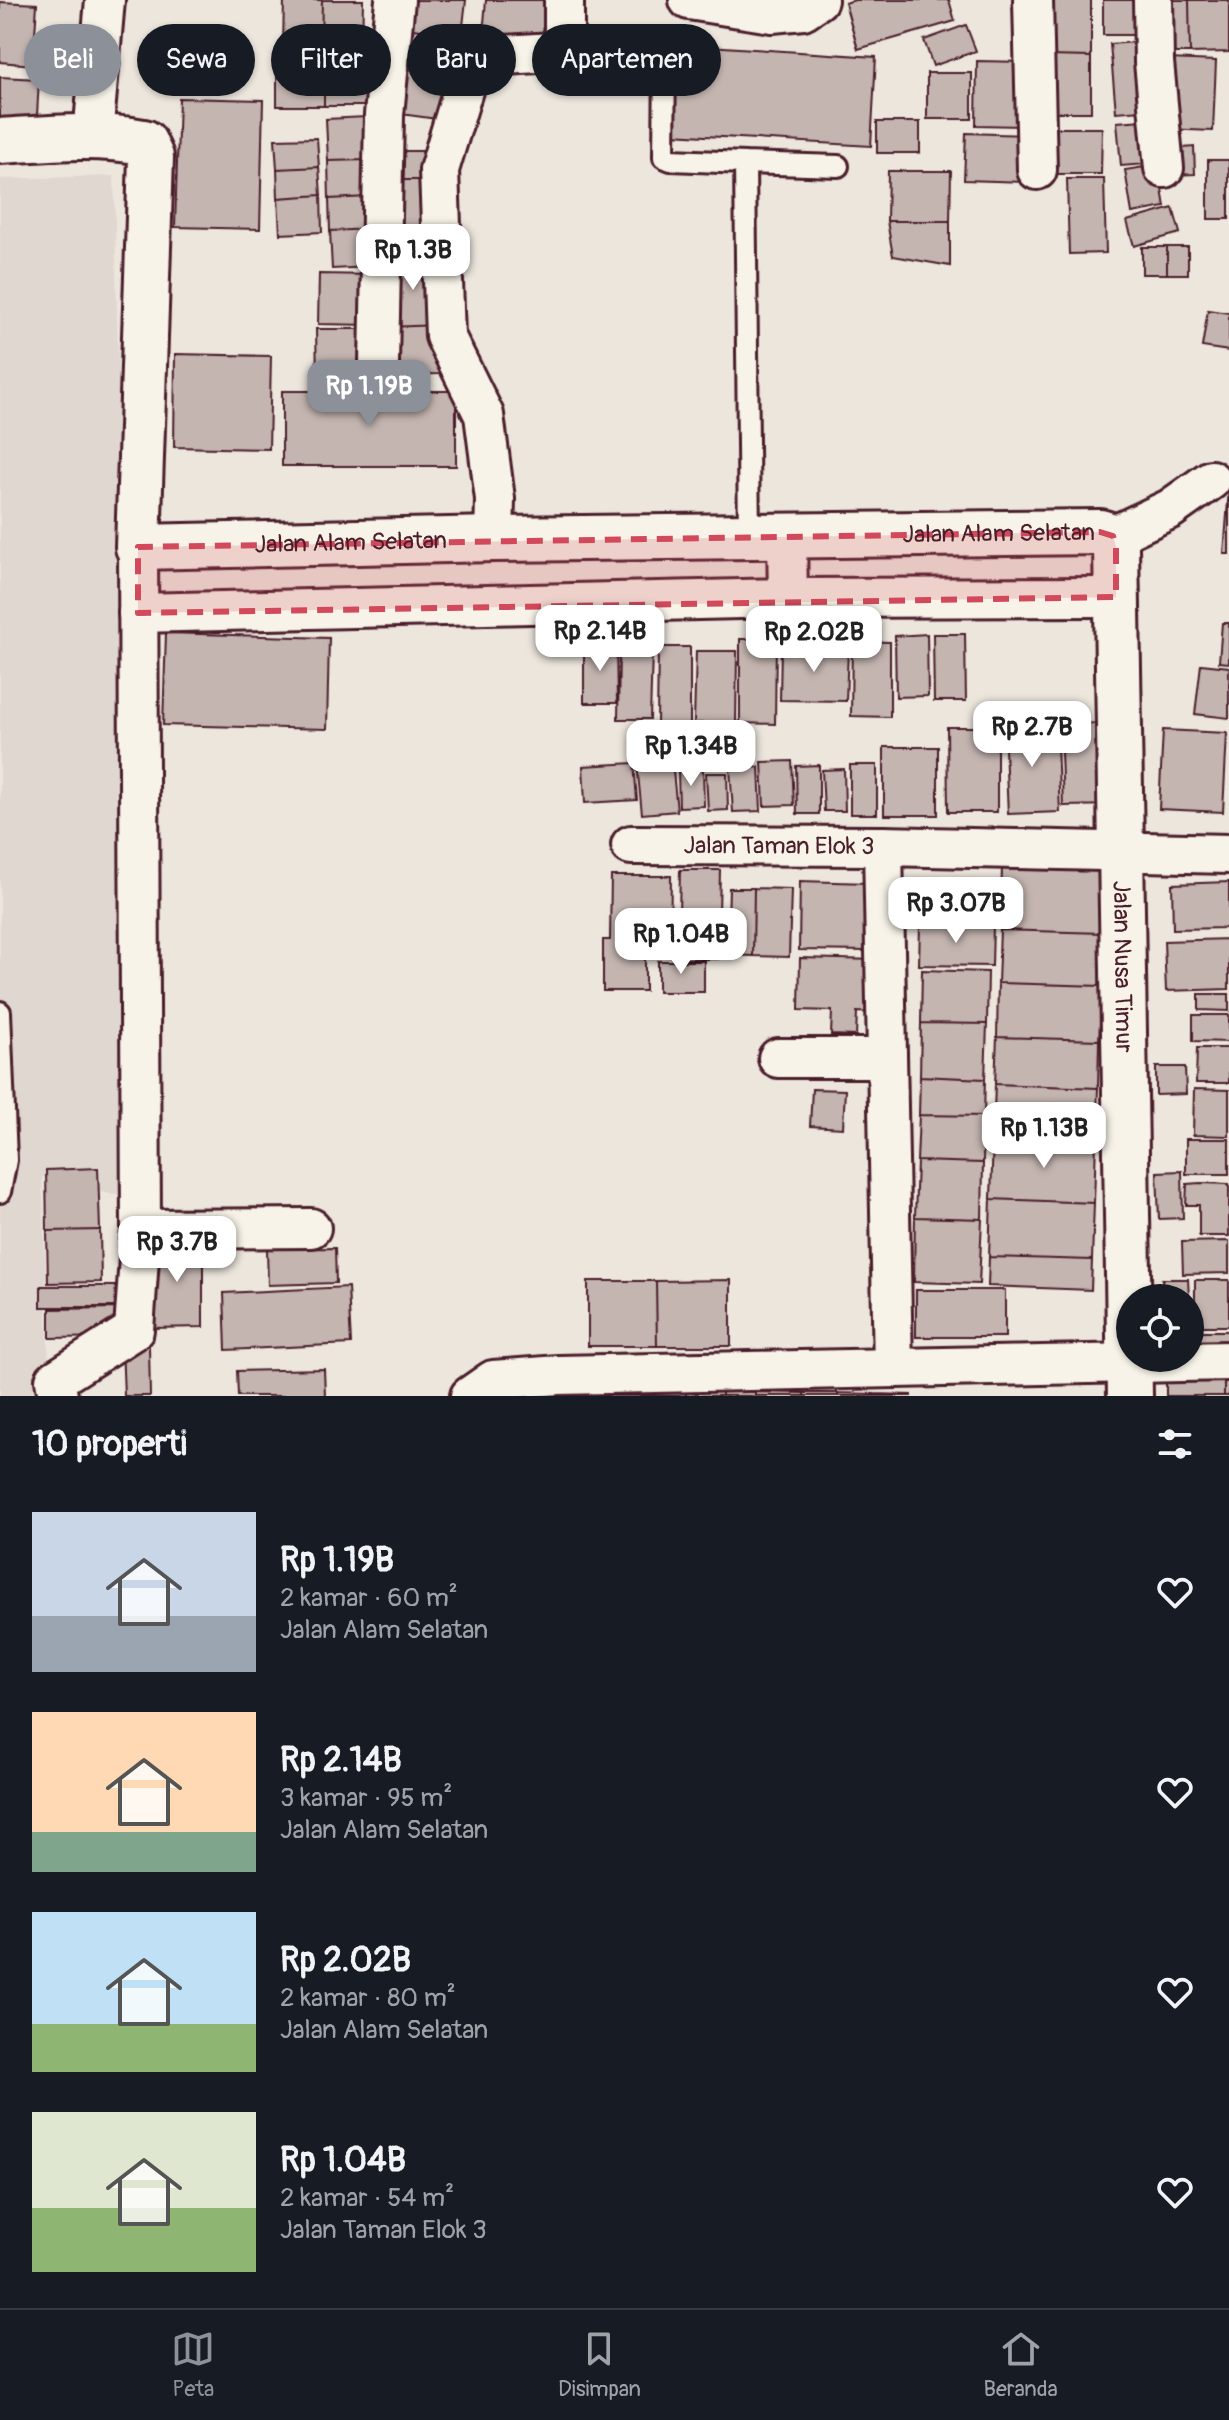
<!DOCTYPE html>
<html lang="id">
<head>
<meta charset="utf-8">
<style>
  :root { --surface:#171b24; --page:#242831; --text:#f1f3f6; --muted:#9ea1a6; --line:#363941; --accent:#8c9099 }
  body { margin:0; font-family:Pangolin,sans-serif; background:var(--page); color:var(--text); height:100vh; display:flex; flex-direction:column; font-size:30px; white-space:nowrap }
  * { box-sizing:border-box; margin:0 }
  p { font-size:26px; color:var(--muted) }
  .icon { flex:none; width:44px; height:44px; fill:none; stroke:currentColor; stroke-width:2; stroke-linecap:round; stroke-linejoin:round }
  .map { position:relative; height:1396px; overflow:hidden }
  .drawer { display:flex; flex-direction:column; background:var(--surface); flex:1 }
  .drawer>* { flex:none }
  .top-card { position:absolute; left:24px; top:24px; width:800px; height:72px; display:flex; gap:16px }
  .buttons { position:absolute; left:1116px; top:1284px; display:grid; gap:16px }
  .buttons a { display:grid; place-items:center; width:88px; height:88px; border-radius:50%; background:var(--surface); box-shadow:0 2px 6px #0004; font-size:40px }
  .price { position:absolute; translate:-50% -68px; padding:0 18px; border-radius:16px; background:#fff; color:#222; font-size:26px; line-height:52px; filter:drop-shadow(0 2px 4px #0008) }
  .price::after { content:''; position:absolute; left:50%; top:48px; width:24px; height:18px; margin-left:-12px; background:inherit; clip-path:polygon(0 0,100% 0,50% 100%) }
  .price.on { background:var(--accent); color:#fff }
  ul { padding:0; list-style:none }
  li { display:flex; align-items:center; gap:24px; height:200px; padding:0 32px }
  li span { display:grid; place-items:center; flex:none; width:224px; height:160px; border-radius:0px; color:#555 }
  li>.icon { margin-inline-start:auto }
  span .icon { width:96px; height:96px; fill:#fffc; stroke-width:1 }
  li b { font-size:34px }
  h2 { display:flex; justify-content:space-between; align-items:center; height:96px; padding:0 32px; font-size:34px }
  .pill { padding:0 28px; border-radius:36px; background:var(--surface); box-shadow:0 2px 6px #0004; font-size:28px; line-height:72px }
  .pill.on { background:var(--accent); color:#fff }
  .menu { display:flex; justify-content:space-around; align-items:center; height:112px; border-top:2px solid var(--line); background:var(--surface); font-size:22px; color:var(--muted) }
  .menu a { display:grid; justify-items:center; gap:4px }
  .menu .on { color:var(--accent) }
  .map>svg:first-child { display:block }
  .built { fill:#e0d7d0 }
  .building { fill:#c4b5b0; stroke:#4a1f2b; stroke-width:2 }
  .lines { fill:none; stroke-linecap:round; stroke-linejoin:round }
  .service-casing { stroke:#4a1f2b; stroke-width:26 }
  .minor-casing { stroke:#4a1f2b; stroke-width:44 }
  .tertiary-casing { stroke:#4a1f2b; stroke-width:50 }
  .service { stroke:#f7f3e8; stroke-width:20 }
  .minor { stroke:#f7f3e8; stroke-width:38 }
  .tertiary { stroke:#f7f3e8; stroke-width:44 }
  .marked { fill:#d1495b; fill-opacity:0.2; stroke:#d1495b; stroke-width:6; stroke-dasharray:16 10; stroke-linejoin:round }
  .labels { text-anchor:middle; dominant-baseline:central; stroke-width:7; stroke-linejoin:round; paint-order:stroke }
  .street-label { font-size:24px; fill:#4a1f2b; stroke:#f7f3e8 }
</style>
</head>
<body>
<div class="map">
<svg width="1229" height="1396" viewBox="0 0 1229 1396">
  <rect width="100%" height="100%" fill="#ece6dd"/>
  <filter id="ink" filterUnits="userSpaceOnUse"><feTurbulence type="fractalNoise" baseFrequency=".0125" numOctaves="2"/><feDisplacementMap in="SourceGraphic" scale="16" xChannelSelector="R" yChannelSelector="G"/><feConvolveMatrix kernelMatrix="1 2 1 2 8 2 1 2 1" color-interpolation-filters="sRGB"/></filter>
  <g filter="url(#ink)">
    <!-- built -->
    <path class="built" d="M114 176 136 1199 42 1177 50 1396H0V179Z"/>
    <!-- building -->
    <path class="building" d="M284 0H322L321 47 283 46Z
      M322 0H363L362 47H321Z
      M407 0H466L462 35 404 28Z
      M486 0H558L555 41 483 35Z
      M855 0H949L955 21 858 49 845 3Z
      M1049 0H1091V57L1048 56Z
      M1103 0H1142V35H1103Z
      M1156 0H1189L1190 53H1157Z
      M1189 0H1229V52L1190 53Z
      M0 2 37 4 33 65 0 62Z
      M966 25 976 51 933 66 924 40Z
      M404 28 462 35 457 75 399 68Z
      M1136 42 1142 110 1116 112 1110 44Z
      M678 44 876 57 871 146 672 134Z
      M1048 56 1091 57V112H1048Z
      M277 57H324V106H277Z
      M324 57H375V106H324Z
      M1168 59 1216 61 1213 131 1164 129Z
      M977 61 1025 62 1023 126 976 125Z
      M399 68 457 75 452 121 393 113Z
      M927 73H972V119H927Z
      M0 77 39 79 36 134 0 132Z
      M179 98 263 100 260 229 175 227Z
      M366 117 367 160 328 161 326 119Z
      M1143 120 1146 164 1121 166 1117 122Z
      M877 122H920V153H877Z
      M1051 128H1102L1101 174H1051Z
      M966 133 1028 135 1026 182 964 180Z
      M317 138 319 167 277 169 275 139Z
      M1194 147 1195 174 1173 175 1171 149Z
      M388 151H435V180H388Z
      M367 160 368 197 329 199 328 161Z
      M1208 160H1229V219H1208Z
      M1158 165 1165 207 1132 213 1125 170Z
      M319 167 321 195 278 198 277 169Z
      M888 171H951L950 221H887Z
      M1067 179H1104L1106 253 1069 254Z
      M388 180H435L434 228H388Z
      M321 195 322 232 280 234 278 198Z
      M368 197 370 229 330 231 329 199Z
      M1173 208 1180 233 1134 246 1127 221Z
      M887 221H950V266L893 256Z
      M370 229 371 267 332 269 330 231Z
      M1142 247H1167V274H1142Z
      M1167 247H1188V274H1167Z
      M439 257 440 325 387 327 386 258Z
      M319 274 373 275 372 325 318 324Z
      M1208 310 1229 313V351L1202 347Z
      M440 325 441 374 389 375 387 327Z
      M316 329H375L376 376H317Z
      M175 354 271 356 269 449 174 447Z
      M282 391H456V466H282Z
      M1229 488V554H1224Z
      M1222 623H1229V663L1219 662Z
      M166 633 329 638 327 729 163 725Z
      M927 634 928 696 896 697 895 636Z
      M933 634H965L966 701H934Z
      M740 639H776L775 724 740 723Z
      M852 641 890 642V717L851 716Z
      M616 642 617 703H584V643Z
      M658 647H690V726H657Z
      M781 647 848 648 846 701 780 700Z
      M619 650H652L650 719H618Z
      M696 651H737L736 724 694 723Z
      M1201 664 1229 667V718L1195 714Z
      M1115 723 1118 805 1063 806 1060 724Z
      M1056 724 1060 812 1008 814 1004 727Z
      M947 727H997V812H948Z
      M1163 730 1227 733 1223 812 1159 809Z
      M670 741 677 811 642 814 635 744Z
      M884 747H938V815H884Z
      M792 761 794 805 764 806 762 762Z
      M634 763 637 800 585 803 583 766Z
      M819 765V814H797L796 766Z
      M850 765H877V814H850Z
      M759 767 761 811 733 812 730 768Z
      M703 769 704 806 679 807 678 771Z
      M844 769 845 811H824L822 770Z
      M706 773H727L728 810 708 811Z
      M1002 868 1105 871 1103 933 1000 930Z
      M680 870H720L718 959H678Z
      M611 876H671L670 949H645V991H603V940H610Z
      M800 881 869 883 868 951 799 950Z
      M920 881 994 882 993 925H920Z
      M1229 882V928L1173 929 1172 884Z
      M729 888H754L753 956 727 955Z
      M754 888 791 889 789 957 753 956Z
      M920 925H993L992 966 919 965Z
      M1000 930 1103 933 1102 986 998 983Z
      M1229 939V989L1166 991 1164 941Z
      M800 958 877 960 876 1013 857 1012 856 1036 831 1035 832 1011 799 1010Z
      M658 961H704V992H658Z
      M922 970 988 972 987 1024 921 1023Z
      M998 983 1102 986 1099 1040 997 1037Z
      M1199 994H1229V1011L1199 1010Z
      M1193 1015H1229V1042L1193 1041Z
      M921 1023 987 1024 985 1079 920 1076Z
      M997 1037 1099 1040 1098 1088 995 1084Z
      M1197 1048H1229V1083H1196Z
      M1156 1067H1185L1186 1094 1156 1095Z
      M920 1076 985 1079 984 1116 919 1115Z
      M995 1084 1098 1088 1096 1141 993 1138Z
      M812 1089 845 1090 843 1128 810 1126Z
      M1194 1089 1229 1090V1136L1193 1135Z
      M919 1115 984 1116 983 1163 917 1161Z
      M993 1138 1096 1141 1094 1203 991 1199Z
      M1186 1139H1229V1174H1186Z
      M917 1161 983 1163 982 1219 915 1217Z
      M98 1168 100 1230 47 1231 46 1170Z
      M1182 1171 1183 1218 1159 1219 1157 1172Z
      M1200 1183 1229 1184V1236H1199V1205H1186L1187 1184Z
      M991 1199 1094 1203 1092 1260 989 1257Z
      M915 1217 982 1219 979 1284 914 1282Z
      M100 1230 101 1282 48 1283 47 1231Z
      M150 1241H203V1327L151 1328Z
      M1229 1241V1273L1183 1274 1182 1242Z
      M335 1248 336 1283 268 1285 267 1249Z
      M989 1257 1092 1260 1091 1290 988 1286Z
      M1162 1279H1188L1189 1298H1163Z
      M731 1280V1346H657L656 1281Z
      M1195 1280H1229V1326H1195Z
      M588 1281H656L657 1346H588Z
      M41 1286H133L132 1307H41Z
      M348 1287 351 1344 226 1350 224 1293Z
      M916 1290H1005V1337H916Z
      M121 1308V1337L50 1338V1309Z
      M1190 1331H1229V1347L1190 1348Z
      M122 1346H149L150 1396H124Z
      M324 1369 325 1396H238L237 1371Z
      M1166 1377H1224V1396H1166Z
      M1224 1377H1229V1396H1224Z
      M567 1390 593 1391 592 1396H566Z
      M593 1391H620V1396H592Z
      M620 1391H653V1396H620Z
      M653 1391 686 1392V1396H653Z
      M686 1392H722V1396H686Z
      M722 1392H755V1396H722Z
      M755 1392 804 1393V1396H755Z
      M804 1393H838V1396H804Z
      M838 1393 874 1394V1396H838Z
      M874 1394 911 1395V1396H874Z"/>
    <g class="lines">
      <!-- service casing -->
      <g class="service-casing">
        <path id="service" d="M665 57 664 157 671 160 745 163 749 537
          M745 163 838 166
          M0 1012 6 1160 0 1192"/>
      </g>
      <!-- minor casing -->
      <g class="minor-casing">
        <g id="minor">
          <path d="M689 0 772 13 803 10 818 0"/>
          <path d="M1033 0 1037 170"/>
          <path d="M1153 0 1154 62 1164 168"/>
          <path d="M93 136 105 0"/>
          <path d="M379 364 384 115 395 0"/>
          <path d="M787 536 788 598"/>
          <path d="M1113 536 1170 509 1211 480"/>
          <path d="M494 539 495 499 484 415 445 336 439 170 473 57 554 52 564 38V0"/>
          <path d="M138 613 788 598 1116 597"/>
          <path id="s1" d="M631 845 883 846 1229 854"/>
          <path d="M883 846 893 1368"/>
          <path d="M778 1058H887"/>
          <path d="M141 1229 311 1228"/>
          <path d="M58 1396 55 1380 134 1330 141 1229 138 547"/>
          <path d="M470 1396 493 1380 559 1375 1229 1361"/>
        </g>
      </g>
      <!-- tertiary casing -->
      <g class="tertiary-casing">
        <g id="tertiary">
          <path id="s2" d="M0 141C48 138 96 133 144 142L151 157 138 547 494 539 1100 532 1113 536 1116 547 1130 1396"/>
        </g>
      </g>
      <!-- service -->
      <use href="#service" class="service"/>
      <!-- minor -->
      <use href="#minor" class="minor"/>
      <!-- tertiary -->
      <use href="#tertiary" class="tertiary"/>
    </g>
  </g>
  <!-- marked area -->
  <path class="marked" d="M1100 532 1113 536 1116 547V597L138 613V547Z"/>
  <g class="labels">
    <!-- street labels -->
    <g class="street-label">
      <text stroke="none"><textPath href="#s2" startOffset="1412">Jalan Alam Selatan</textPath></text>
      <text stroke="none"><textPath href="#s2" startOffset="764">Jalan Alam Selatan</textPath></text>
      <text stroke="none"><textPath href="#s1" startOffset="148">Jalan Taman Elok 3</textPath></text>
      <text stroke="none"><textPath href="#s2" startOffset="1958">Jalan Nusa Timur</textPath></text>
    </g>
  </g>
</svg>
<div class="buttons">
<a><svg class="icon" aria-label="locate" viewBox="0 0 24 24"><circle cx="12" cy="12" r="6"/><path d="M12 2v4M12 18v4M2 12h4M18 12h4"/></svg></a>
</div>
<b class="price" style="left:413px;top:292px">Rp 1.3B</b>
<b class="price on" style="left:369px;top:428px">Rp 1.19B</b>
<b class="price" style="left:600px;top:673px">Rp 2.14B</b>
<b class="price" style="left:814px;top:674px">Rp 2.02B</b>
<b class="price" style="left:1032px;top:769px">Rp 2.7B</b>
<b class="price" style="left:691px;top:788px">Rp 1.34B</b>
<b class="price" style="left:956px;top:945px">Rp 3.07B</b>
<b class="price" style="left:681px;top:976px">Rp 1.04B</b>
<b class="price" style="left:1044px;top:1170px">Rp 1.13B</b>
<b class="price" style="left:177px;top:1284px">Rp 3.7B</b>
<div class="top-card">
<a class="pill on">Beli</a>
<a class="pill">Sewa</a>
<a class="pill">Filter</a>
<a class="pill">Baru</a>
<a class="pill">Apartemen</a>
</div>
</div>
<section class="drawer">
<h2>10 properti<svg class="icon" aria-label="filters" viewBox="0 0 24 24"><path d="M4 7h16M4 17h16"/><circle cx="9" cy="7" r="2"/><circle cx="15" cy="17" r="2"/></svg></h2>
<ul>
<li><span style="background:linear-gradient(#c9d6e8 65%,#9aa5b1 0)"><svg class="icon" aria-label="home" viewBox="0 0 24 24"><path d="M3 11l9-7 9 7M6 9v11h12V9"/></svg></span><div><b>Rp 1.19B</b><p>2 kamar · 60 m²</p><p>Jalan Alam Selatan</p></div><svg class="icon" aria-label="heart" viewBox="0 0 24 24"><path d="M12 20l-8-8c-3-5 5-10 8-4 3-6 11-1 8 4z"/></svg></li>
<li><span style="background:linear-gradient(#ffd9b3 75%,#7fa58c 0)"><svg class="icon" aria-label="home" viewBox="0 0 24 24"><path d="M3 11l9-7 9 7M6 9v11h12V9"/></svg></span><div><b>Rp 2.14B</b><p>3 kamar · 95 m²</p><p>Jalan Alam Selatan</p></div><svg class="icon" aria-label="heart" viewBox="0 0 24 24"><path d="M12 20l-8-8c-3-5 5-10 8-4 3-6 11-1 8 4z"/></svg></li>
<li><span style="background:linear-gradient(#bfe0f5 70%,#8fb573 0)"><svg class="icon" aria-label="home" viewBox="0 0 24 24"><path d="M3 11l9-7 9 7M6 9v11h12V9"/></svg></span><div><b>Rp 2.02B</b><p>2 kamar · 80 m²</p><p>Jalan Alam Selatan</p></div><svg class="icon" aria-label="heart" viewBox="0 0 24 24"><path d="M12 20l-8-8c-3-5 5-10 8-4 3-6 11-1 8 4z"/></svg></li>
<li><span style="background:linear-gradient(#dfe7d0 60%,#8fb573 0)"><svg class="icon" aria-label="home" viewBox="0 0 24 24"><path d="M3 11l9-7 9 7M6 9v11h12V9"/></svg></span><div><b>Rp 1.04B</b><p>2 kamar · 54 m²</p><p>Jalan Taman Elok 3</p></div><svg class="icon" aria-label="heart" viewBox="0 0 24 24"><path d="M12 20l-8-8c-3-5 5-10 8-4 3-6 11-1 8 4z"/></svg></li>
</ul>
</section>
<nav class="menu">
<a class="on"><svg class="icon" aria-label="map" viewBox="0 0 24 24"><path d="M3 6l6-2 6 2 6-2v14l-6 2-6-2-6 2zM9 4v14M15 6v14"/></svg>Peta</a>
<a><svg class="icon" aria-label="saved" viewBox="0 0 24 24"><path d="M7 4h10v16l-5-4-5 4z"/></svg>Disimpan</a>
<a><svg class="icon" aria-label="home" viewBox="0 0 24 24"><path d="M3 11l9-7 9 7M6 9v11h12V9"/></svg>Beranda</a>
</nav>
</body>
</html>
